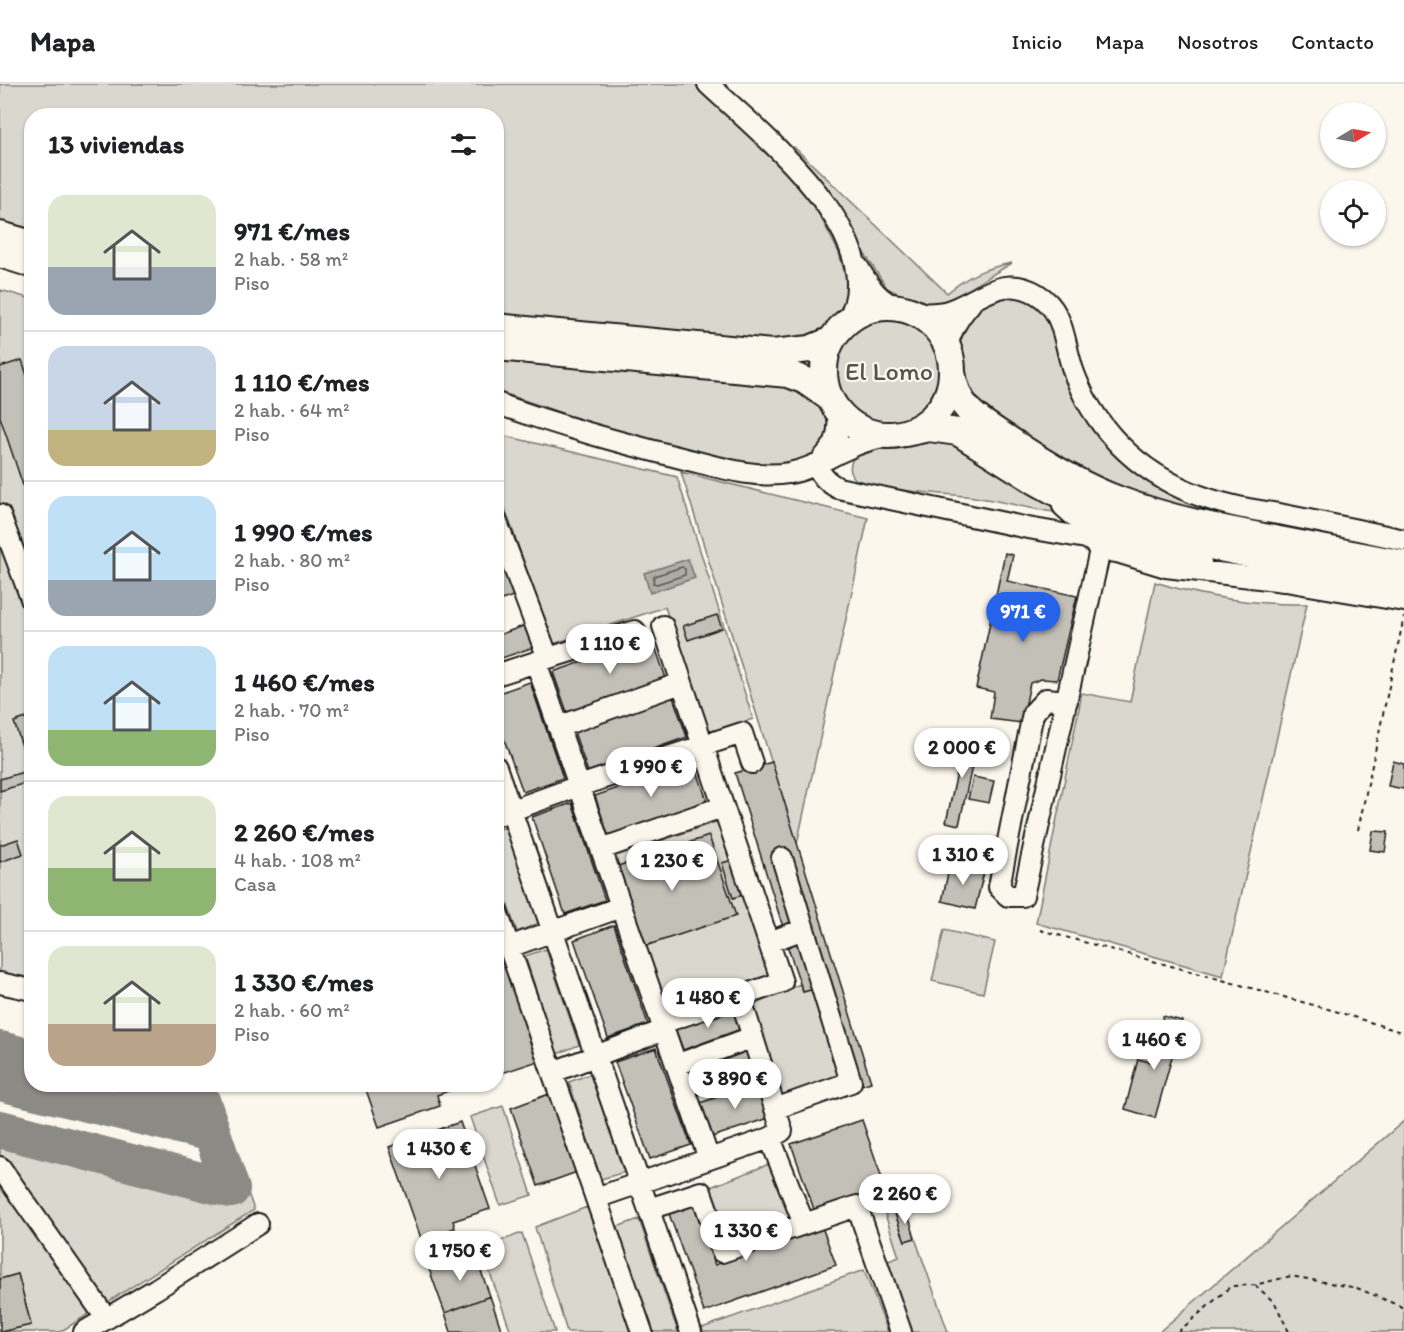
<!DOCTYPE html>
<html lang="es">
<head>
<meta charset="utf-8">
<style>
  :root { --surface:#fff; --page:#f6f6f6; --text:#202124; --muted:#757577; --line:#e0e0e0; --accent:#2563eb }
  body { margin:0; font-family:Itim,sans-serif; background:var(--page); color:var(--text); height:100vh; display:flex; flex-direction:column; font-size:22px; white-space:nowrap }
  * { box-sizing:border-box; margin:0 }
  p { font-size:20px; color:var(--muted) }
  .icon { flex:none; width:33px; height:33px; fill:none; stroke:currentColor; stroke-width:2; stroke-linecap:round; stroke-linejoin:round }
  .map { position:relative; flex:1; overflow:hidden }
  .sheet { position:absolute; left:24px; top:24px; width:480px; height:984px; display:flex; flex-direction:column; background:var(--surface); border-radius:24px; box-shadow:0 2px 4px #0004 }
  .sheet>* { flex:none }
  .needle { width:39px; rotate:80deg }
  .controls { position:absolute; left:1320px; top:18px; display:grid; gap:12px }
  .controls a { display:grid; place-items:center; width:66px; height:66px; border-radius:50%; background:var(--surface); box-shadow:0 2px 4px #0004; font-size:30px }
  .price { position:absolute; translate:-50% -51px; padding:0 14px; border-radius:21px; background:#fff; color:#222; font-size:20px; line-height:39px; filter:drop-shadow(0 2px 3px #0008) }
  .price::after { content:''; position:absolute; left:50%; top:36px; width:18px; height:14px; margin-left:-9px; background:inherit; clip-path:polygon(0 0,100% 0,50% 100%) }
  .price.current { background:var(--accent); color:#fff }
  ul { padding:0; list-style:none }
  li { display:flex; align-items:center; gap:18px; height:150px; padding:0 24px }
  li+li { border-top:2px solid var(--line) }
  li span { display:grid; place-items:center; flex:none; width:168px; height:120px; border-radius:18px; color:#555 }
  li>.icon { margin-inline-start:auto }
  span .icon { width:72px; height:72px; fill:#fffc; stroke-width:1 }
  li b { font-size:26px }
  h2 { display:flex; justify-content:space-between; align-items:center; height:72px; padding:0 24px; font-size:26px }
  header { display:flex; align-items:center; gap:36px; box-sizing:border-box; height:84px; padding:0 30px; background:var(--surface); border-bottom:2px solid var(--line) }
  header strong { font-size:28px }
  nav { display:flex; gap:33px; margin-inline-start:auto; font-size:21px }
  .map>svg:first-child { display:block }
  .green { fill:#dad7ce; stroke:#7b7a75; stroke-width:1.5 }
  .water { fill:#afaca5; stroke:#74726e; stroke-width:1.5 }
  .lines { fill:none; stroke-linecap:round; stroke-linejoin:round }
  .shore { stroke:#575653; stroke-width:1.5 }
  .taxiway { stroke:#8c8a84; stroke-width:38 }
  .building { fill:#c3c0b8; stroke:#1c1c1c; stroke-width:1.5 }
  .minor-casing { stroke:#1c1c1c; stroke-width:24 }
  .major-casing { stroke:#1c1c1c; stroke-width:30 }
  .path { stroke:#1c1c1c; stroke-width:2; stroke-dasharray:4.5 4.5; stroke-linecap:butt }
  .minor { stroke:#fbf7ec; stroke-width:20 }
  .major { stroke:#fbf7ec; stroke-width:26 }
  .labels { text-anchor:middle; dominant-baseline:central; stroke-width:4.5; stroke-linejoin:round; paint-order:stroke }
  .park-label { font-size:26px; fill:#555451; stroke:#fbf7ec }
</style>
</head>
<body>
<header>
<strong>Mapa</strong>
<nav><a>Inicio</a><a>Mapa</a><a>Nosotros</a><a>Contacto</a></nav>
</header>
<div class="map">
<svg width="1404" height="1248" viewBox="0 0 1404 1248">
  <rect width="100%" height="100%" fill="#fbf7ec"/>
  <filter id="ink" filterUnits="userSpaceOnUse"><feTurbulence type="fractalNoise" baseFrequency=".0167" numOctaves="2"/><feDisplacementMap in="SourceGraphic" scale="12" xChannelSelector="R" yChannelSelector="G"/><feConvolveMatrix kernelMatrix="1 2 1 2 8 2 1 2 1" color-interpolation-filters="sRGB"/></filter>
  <g filter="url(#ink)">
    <!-- green -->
    <path class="green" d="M0 0H697L792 91 816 124 839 169 846 194V214L840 229 826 245 808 254 780 258 497 233 496 32H32L31 149 0 140Z
      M794 63 947 209C969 191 984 184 1012 179L980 198 955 215 926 223 887 204 862 166 850 140 834 115 789 64Z
      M0 206 32 215V527L28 529 32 539V893L29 896 0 889Z
      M1009 211 1027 214 1051 233 1089 335 1205 422 1203 432 1171 424 1076 386 973 318 963 287 958 261 961 246 971 228 988 215Z
      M834 287a55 55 0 1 1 110 0a55 55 0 1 1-110 0Z
      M497 271 790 299C810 312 829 323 832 349L818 370 800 380 767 383 647 358 497 307Z
      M497 350 677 393 753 635 708 650 665 523 553 560 497 402Z
      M937 353 959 357 1061 429C1032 426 1003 417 974 413 948 410 921 409 895 405 885 403 867 404 859 398 846 389 849 377 859 367Z
      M681 388 868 434 797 760Z
      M1155 498C1203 513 1257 521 1307 520L1223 892 1036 839 1082 609 1130 618Z
      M719 737 772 892 666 928 613 773Z
      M505 743 539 839 517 848 497 790V746Z
      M944 846 995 858 983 909 932 897Z
      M546 865 579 961 557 970 525 872Z
      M800 900 803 908 814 905 841 993 781 1015 753 921Z
      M590 990 625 1088 601 1095 569 998Z
      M503 1022 532 1111 500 1121 470 1033Z
      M1404 1037V1248H1159Z
      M0 1043 230 1105 247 1106 254 1126 60 1248H3L31 1241 18 1190 0 1195Z
      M772 1079 792 1134 726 1158 708 1104Z
      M587 1123 632 1248H567L535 1143Z
      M894 1127 905 1157 915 1154 948 1248H911L886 1178 899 1173 885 1130Z
      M639 1135 678 1248H652L617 1143Z
      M522 1149 555 1248H511L481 1164Z
      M864 1186 888 1248H703L702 1244Z"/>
    <!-- water -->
    <path class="water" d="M688 475 695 494 650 509 644 489Z"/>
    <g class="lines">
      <!-- shore -->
      <path class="shore" d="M682 483 685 485V491L657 500 653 499 654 492Z"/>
      <!-- taxiway -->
      <path class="taxiway" d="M0 966 32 974
        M0 998 212 1049
        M0 1045 231 1105 202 1019 132 1000"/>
    </g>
    <!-- building -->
    <path class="building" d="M22 276 32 306V428L0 333V283Z
      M496 456 516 511 496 518Z
      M1005 469 1013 471 1007 497 1077 512 1057 596 1041 595 1030 599 1022 639 990 635 994 608 976 604Z
      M717 531 722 544 688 556 683 542Z
      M526 541 534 563 496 576V552Z
      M652 554 666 594 567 628 553 588Z
      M530 598 563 694 523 708 496 633V610Z
      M673 613 687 653 588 688 574 648Z
      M32 632V697L0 707V695L30 686 14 638Z
      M966 649 979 651 959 741 946 738Z
      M1393 677 1404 680V705L1388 702Z
      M694 678 707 717 608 751 595 712Z
      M772 678 871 998 861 1001 786 763 772 768 794 840 783 843 735 689Z
      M973 693 994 697 989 719 968 715Z
      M572 719 605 816 565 830 532 733Z
      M1373 747 1388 748 1385 768 1370 766Z
      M709 752 736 832 636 865 609 785Z
      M18 755 23 770 0 778V761Z
      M732 776 743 811 733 814 722 779Z
      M950 780 984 788 975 825 942 817Z
      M614 841 648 940 608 954 574 856Z
      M798 858 814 905 803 908 787 861Z
      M508 878 541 976 496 991V882Z
      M733 924 741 945 683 966 675 944Z
      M1163 932 1182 937 1155 1034 1125 1025 1138 975 1150 978Z
      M656 964 691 1061 650 1075 615 978Z
      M748 967 755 987 698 1008 691 988Z
      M758 999 769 1034 712 1053 700 1019Z
      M364 1000H468L437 1011 440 1022 379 1043Z
      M549 1010 577 1088 538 1102 511 1024Z
      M862 1036 886 1106 816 1131 791 1060Z
      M460 1038 490 1125 453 1137 455 1144 431 1152 433 1156 423 1160 389 1063Z
      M693 1118 715 1181 822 1143 836 1181 704 1228 668 1127Z
      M894 1127H907L915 1154 905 1157Z
      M471 1161 474 1168 431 1184 426 1170 434 1167 436 1173Z
      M474 1168 490 1212 445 1229 429 1185Z
      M18 1190 31 1241 0 1248V1195Z
      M490 1212 502 1248H451L445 1229Z"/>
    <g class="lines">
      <!-- minor casing -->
      <g class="minor-casing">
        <path id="minor" d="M708 0C761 50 897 157 846 239
          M858 183C869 202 879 218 900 224
          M916 230C927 229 938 230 948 227 979 217 1002 189 1037 210 1062 225 1063 251 1070 276 1073 289 1079 302 1085 314 1118 374 1169 407 1234 422 1251 426 1267 428 1284 431 1324 439 1364 447 1404 456
          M947 263C951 245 959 233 971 219
          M496 319C558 342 622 359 685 375 718 383 755 395 789 389 810 386 828 373 847 365 861 358 876 354 891 351
          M837 325C839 336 839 348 835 358 832 366 824 371 821 378 816 390 829 399 838 404L1028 444 1086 454 1093 458 1100 466 1117 468 1166 483 1284 497
          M1063 422 1073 431 1102 447 1201 479
          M0 431 32 517
          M496 436 548 574
          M1274 495 1404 517
          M536 578 635 547
          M496 591 536 578 709 1075
          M1067 617 1046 615 1033 629 999 803 1008 812H1023L1100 466
          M558 643 681 599
          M496 683 691 1248
          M496 732 579 702 742 649 752 679
          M601 765 722 723
          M496 825 642 1248
          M769 858 804 845
          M509 863 621 823
          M0 899 32 906
          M740 912 782 1047 770 1054
          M662 939 782 898 663 542
          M676 981 753 953
          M553 988 664 946
          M775 1025 851 998 782 774
          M0 1083 106 1234
          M596 1114 770 1054 804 1140
          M649 1125 701 1108 722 1168 857 1122 901 1248
          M84 1248 156 1205 258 1140"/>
      </g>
      <!-- major casing -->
      <g class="major-casing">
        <path id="major" d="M0 151 32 160
          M0 170 32 180
          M824 287a64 64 0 1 1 128 0a64 64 0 1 1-128 0Z
          M496 243 772 269 810 265 832 256
          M496 263 788 290 804 296 830 314
          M952 288C957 327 981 337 1011 357 1045 380 1081 402 1119 416 1169 435 1222 445 1274 455 1317 463 1361 472 1404 480
          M905 349 929 344 958 348 1034 396 1072 417 1105 433 1154 448 1195 459 1404 501"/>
      </g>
      <!-- path -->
      <path class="path" d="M1358 746 1404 533
        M1040 846 1335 927 1404 949
        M1255 1201 1275 1219 1289 1248
        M1178 1248 1231 1202 1255 1201 1291 1192 1357 1204 1400 1222 1404 1226"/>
      <!-- minor -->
      <use href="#minor" class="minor"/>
      <!-- major -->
      <use href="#major" class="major"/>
    </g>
  </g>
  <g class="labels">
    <!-- park labels -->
    <g class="park-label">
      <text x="889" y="287">El Lomo</text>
    </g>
  </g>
</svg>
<div class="controls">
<a><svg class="needle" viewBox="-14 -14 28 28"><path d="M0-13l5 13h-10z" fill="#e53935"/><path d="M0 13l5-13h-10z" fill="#757577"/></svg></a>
<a><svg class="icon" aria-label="locate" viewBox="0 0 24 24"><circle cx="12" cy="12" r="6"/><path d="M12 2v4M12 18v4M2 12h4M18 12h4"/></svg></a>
</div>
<b class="price current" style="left:1023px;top:559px">971 €</b>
<b class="price" style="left:610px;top:591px">1 110 €</b>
<b class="price" style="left:962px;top:695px">2 000 €</b>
<b class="price" style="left:651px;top:714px">1 990 €</b>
<b class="price" style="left:963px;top:802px">1 310 €</b>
<b class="price" style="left:672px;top:808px">1 230 €</b>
<b class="price" style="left:708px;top:945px">1 480 €</b>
<b class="price" style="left:1154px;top:987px">1 460 €</b>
<b class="price" style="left:735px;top:1026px">3 890 €</b>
<b class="price" style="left:439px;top:1096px">1 430 €</b>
<b class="price" style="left:905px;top:1141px">2 260 €</b>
<b class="price" style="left:746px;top:1178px">1 330 €</b>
<b class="price" style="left:460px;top:1198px">1 750 €</b>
<section class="sheet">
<h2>13 viviendas<svg class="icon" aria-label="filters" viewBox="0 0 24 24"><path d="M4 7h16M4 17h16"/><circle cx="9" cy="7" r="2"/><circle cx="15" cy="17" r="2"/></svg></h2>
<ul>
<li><span style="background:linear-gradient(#dfe7d0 60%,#9aa5b1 0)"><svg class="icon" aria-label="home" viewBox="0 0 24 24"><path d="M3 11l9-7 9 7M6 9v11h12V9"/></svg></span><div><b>971 €/mes</b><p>2 hab. · 58 m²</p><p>Piso</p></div></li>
<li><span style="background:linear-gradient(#c9d6e8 70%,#c2b280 0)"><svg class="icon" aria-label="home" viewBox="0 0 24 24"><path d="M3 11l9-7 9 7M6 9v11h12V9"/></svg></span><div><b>1 110 €/mes</b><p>2 hab. · 64 m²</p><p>Piso</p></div></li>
<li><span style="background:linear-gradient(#bfe0f5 70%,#9aa5b1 0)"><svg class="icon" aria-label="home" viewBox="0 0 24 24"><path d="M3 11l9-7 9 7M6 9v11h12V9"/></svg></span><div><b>1 990 €/mes</b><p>2 hab. · 80 m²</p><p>Piso</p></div></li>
<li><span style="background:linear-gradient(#bfe0f5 70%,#8fb573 0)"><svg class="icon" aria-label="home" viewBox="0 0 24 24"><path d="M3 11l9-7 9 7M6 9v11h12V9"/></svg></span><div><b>1 460 €/mes</b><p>2 hab. · 70 m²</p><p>Piso</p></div></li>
<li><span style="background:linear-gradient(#dfe7d0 60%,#8fb573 0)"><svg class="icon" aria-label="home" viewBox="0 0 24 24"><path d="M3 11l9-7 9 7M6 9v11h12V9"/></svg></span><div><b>2 260 €/mes</b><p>4 hab. · 108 m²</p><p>Casa</p></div></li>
<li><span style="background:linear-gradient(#dfe7d0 65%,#b9a48a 0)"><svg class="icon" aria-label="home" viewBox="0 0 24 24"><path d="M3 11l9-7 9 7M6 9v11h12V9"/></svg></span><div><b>1 330 €/mes</b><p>2 hab. · 60 m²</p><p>Piso</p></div></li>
</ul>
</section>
</div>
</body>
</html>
